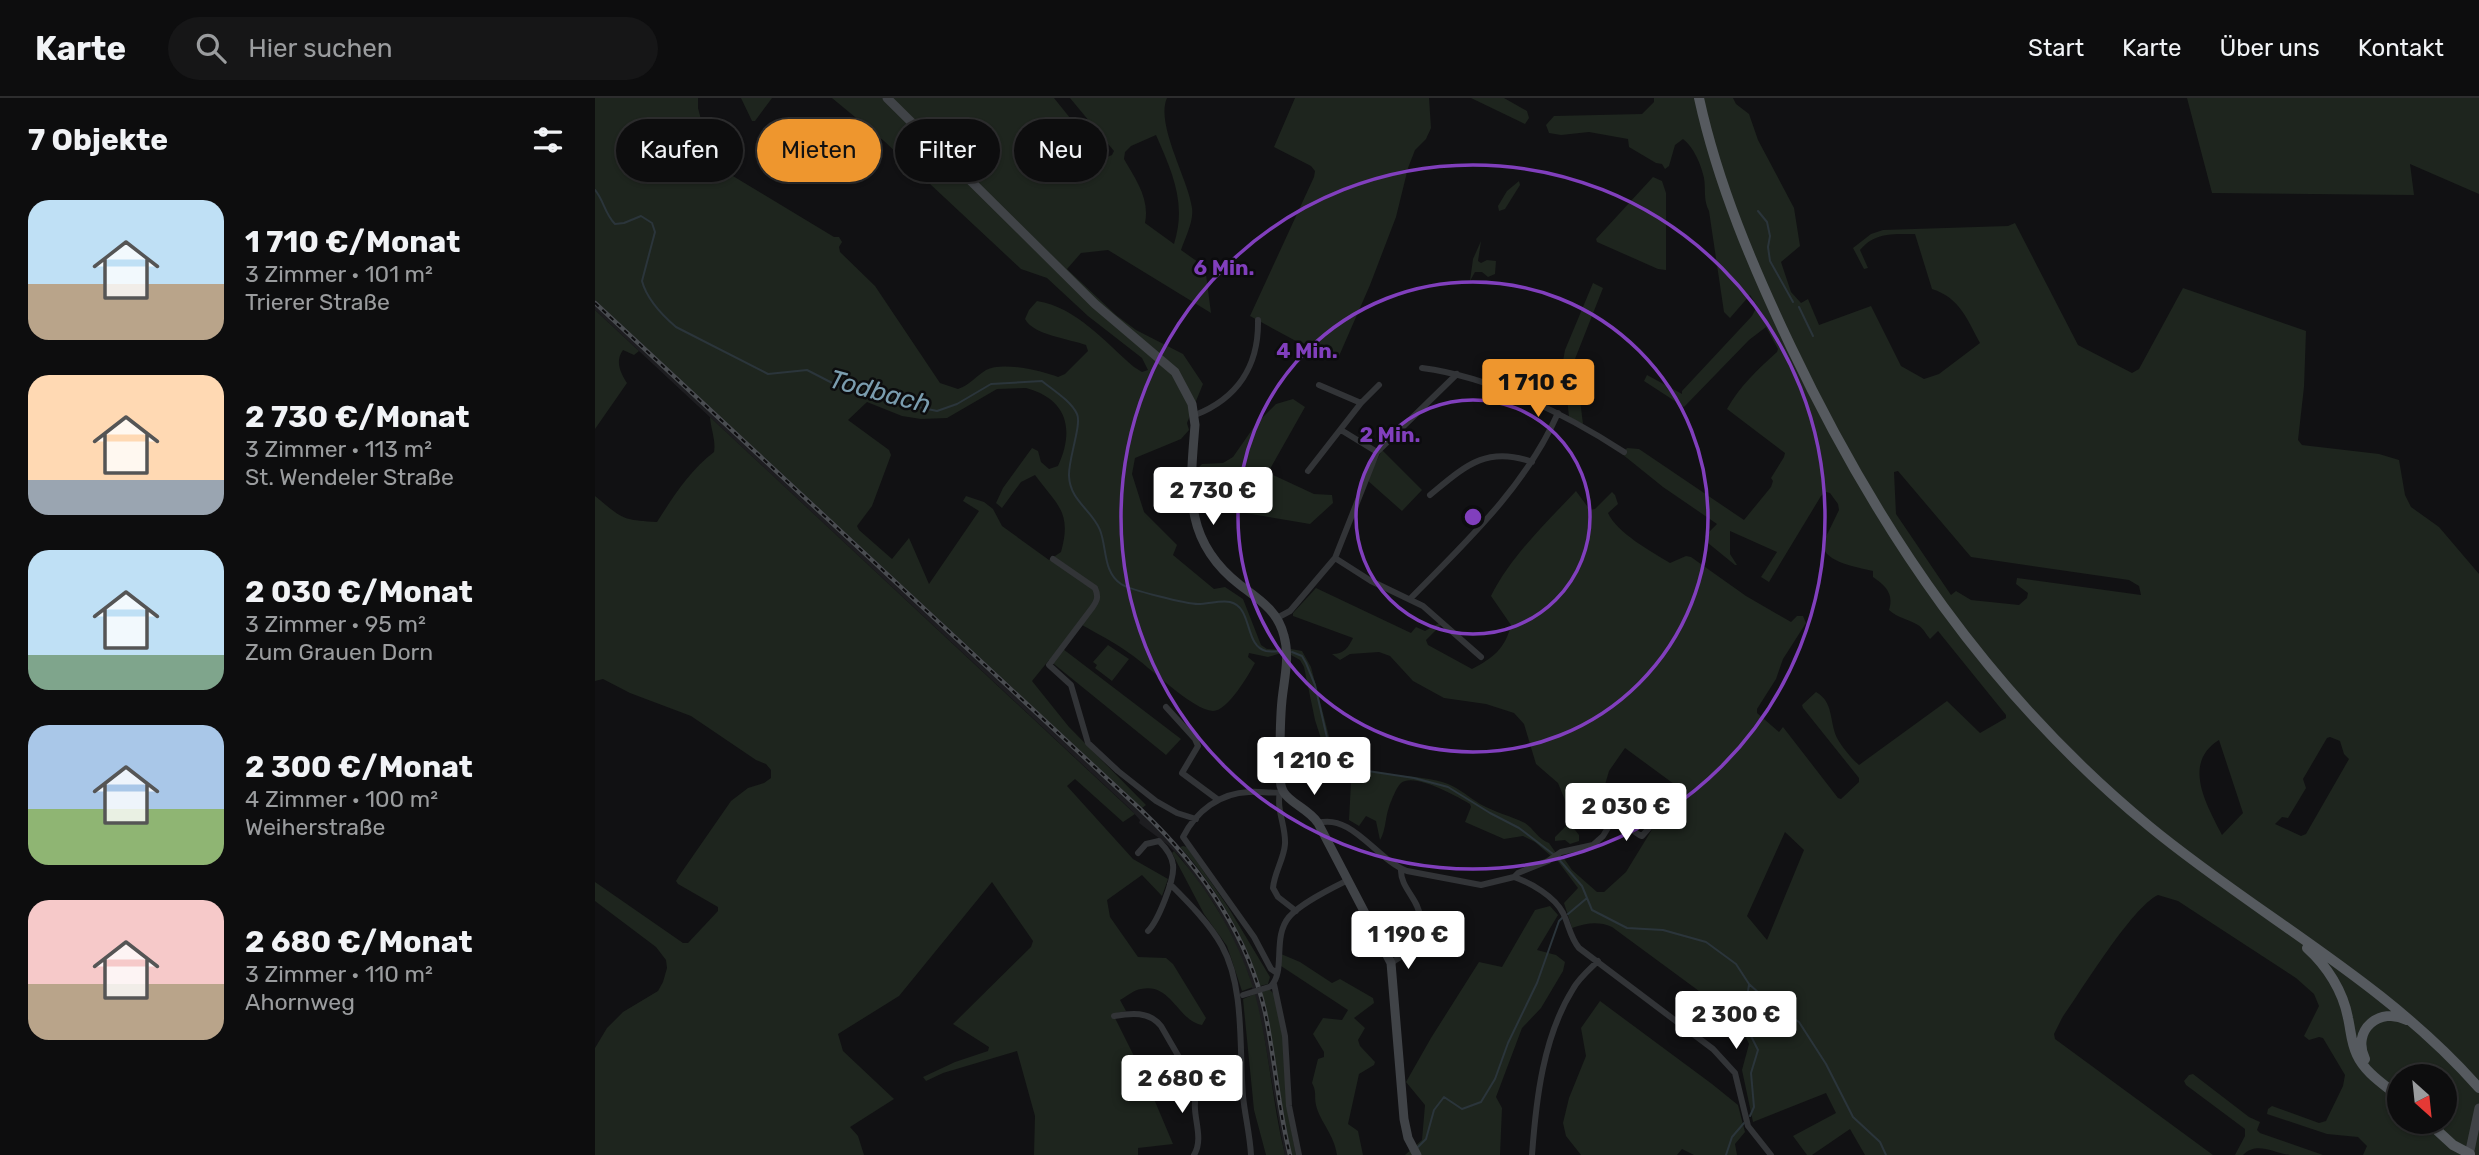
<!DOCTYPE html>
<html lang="de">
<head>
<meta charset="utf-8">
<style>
  :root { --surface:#0d0d0e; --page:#161617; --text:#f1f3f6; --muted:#9a9c9e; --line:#2d2d2e; --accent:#ee962e }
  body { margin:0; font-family:Rubik,sans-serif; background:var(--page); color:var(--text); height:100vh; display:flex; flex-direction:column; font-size:26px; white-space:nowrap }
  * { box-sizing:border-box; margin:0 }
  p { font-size:23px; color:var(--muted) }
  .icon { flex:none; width:38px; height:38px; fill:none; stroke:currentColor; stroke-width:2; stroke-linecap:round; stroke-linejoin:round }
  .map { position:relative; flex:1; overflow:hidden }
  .details { display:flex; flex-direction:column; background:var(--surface); width:595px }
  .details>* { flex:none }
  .guide { position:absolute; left:21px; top:21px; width:665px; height:63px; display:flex; gap:14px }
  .needle { width:46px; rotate:153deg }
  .tools { position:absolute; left:1792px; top:966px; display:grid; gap:14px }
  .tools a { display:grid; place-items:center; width:70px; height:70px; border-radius:50%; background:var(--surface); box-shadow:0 2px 5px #0004,0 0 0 2px var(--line); font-size:35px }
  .price { position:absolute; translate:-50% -60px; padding:0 16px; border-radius:7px; background:#fff; color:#222; font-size:23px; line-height:46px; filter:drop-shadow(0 2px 4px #0008) }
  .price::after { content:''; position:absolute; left:50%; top:42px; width:21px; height:16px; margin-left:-10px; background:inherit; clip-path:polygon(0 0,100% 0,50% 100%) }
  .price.selected { background:var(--accent); color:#111 }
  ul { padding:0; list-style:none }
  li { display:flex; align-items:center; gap:21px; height:175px; padding:0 28px }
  li span { display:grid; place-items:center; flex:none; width:196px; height:140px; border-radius:21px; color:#555 }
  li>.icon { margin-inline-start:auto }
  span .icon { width:84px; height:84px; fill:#fffc; stroke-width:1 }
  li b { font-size:30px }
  h2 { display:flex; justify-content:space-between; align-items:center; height:84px; padding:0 28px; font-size:30px }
  .tag { padding:0 24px; border-radius:32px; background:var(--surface); box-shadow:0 2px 5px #0004,0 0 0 2px var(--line); font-size:24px; line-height:63px }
  .tag.selected { background:var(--accent); color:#111 }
  header { display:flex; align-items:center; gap:42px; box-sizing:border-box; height:98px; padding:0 35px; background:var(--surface); border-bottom:2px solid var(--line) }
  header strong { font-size:33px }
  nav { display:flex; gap:38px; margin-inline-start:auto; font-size:24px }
  .search { width:490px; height:63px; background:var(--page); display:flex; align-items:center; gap:18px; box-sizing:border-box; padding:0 24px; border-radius:38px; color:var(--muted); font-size:26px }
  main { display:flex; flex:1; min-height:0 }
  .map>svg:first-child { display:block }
  .built { fill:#1d1d20 }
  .green { fill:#1e251e; fill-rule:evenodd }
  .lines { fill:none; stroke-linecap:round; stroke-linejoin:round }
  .stream { stroke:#2b353b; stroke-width:2 }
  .minor { stroke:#323437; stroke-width:6 }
  .secondary { stroke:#404347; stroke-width:9 }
  .trunk { stroke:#565a5f; stroke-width:10 }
  .rail-casing { stroke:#494c50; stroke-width:4.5 }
  .rail { stroke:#0c0c0e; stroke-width:2; stroke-dasharray:5; stroke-linecap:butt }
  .minor-bridge { stroke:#323437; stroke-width:6 }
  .ring { fill:none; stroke:#813fbd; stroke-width:3.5 }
  .labels { text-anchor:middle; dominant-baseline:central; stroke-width:5; stroke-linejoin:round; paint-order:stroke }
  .water-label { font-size:26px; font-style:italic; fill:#7a9cae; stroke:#0c0c0e }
  .centre { fill:#813fbd; stroke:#0c0c0e; stroke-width:3.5 }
  .ring-label { font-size:21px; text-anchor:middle; font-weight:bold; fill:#813fbd; stroke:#0c0c0e; stroke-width:5; stroke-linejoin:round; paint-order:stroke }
</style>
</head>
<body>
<header>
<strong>Karte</strong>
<div class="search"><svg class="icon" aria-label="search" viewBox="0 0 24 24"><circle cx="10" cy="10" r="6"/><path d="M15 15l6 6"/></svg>Hier suchen</div>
<nav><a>Start</a><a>Karte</a><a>Über uns</a><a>Kontakt</a></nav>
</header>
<main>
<section class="details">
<h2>7 Objekte<svg class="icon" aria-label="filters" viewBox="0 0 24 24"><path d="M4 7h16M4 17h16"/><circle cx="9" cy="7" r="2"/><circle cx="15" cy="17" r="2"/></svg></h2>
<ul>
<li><span style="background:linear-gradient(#bfe0f5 60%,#b9a48a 0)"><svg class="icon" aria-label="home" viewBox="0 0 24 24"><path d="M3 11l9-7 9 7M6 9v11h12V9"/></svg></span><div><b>1 710 €/Monat</b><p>3 Zimmer · 101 m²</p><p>Trierer Straße</p></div></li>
<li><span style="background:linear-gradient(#ffd9b3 75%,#9aa5b1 0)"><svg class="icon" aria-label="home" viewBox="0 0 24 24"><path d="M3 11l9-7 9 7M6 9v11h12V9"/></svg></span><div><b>2 730 €/Monat</b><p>3 Zimmer · 113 m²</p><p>St. Wendeler Straße</p></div></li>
<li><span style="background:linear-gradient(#bfe0f5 75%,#7fa58c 0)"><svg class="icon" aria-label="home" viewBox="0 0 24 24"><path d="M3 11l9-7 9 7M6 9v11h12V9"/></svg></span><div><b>2 030 €/Monat</b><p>3 Zimmer · 95 m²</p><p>Zum Grauen Dorn</p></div></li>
<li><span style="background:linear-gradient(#a9c7e8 60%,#8fb573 0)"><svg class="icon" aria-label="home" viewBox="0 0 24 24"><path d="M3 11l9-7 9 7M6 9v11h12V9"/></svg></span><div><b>2 300 €/Monat</b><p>4 Zimmer · 100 m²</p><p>Weiherstraße</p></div></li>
<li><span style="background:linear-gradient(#f6c9c9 60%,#b9a48a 0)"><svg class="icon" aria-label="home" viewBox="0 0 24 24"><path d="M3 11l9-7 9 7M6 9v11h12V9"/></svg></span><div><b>2 680 €/Monat</b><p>3 Zimmer · 110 m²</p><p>Ahornweg</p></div></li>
</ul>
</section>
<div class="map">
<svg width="1884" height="1057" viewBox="0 0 1884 1057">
  <rect width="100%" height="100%" fill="#111113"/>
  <!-- built -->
  <path class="built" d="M0 202 540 704 591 756 626 803 643 834 661 876 672 914 697 1057H690L689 1053 669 939 654 878 636 837 620 807 586 760 573 747 544 725 545 722 534 710 0 212Z"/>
  <!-- green -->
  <path class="green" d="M0 0H103V10L111 41 123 69 239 139H244L247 144 244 149 245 154 280 188 345 285 363 291C375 287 381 278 391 272 407 263 447 273 463 279L470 276 493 253 491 247C475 241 438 237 430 221L434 212 442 203C481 209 510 244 539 269L547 274 553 272 547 260 493 218 452 180 426 171 289 43 237 0H459L508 61 517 57 519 53 475 0H572C560 26 594 83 597 110 599 123 590 140 586 152L610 169 616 215 513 152 486 155 472 171 521 217 541 232 588 256 608 286 592 325 594 332 586 341 540 360 537 376 549 414 582 447 578 457 619 491 630 489 648 501 666 547 672 551 686 552V555L673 559 654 555 653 559 660 565C654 576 633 613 618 613 597 612 554 568 534 555 519 544 503 536 487 527L468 551 586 641 571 657 454 562 437 583 474 629 551 707 547 710 0 202ZM561 37C577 74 592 105 579 146L550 125C555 101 541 82 529 61L530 54 536 48ZM431 290C472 301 480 331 463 368L454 371 446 364 443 353 437 350 408 390 401 405 407 410 426 384 440 377C463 408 477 414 466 454L454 462 407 428 398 411 389 404 371 398 368 403 384 413 334 486 314 440 297 461 264 432 262 428 277 408 296 357 294 352 253 322 272 304 307 318 326 321 352 320 402 291Z
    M146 0H177L160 23H157Z
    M700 0H834L836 30 831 41 820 52 813 70 801 119 775 187 744 258 699 242 655 218 719 79 720 73 716 68 679 49Z
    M876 0H909L932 13 934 20 930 26Z
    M1059 0H1138L1141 6 1154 16 1163 42 1199 110 1205 148 1186 164 1196 194 1206 205 1213 201 1224 227 1276 208 1306 268 1329 281 1344 276 1385 245C1372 221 1365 200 1337 191L1320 136C1298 136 1280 134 1265 152L1273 170 1269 171 1258 150 1276 136 1288 132 1413 128 1420 125 1483 247 1537 275 1544 271 1588 190 1711 233 1709 289 1703 342 1707 347 1784 356 1804 362 1810 397 1816 409 1844 429 1884 476V1057H1768L1772 1048 1763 1039 1732 1036 1672 1016 1673 1011 1677 1008 1724 1025 1731 1023 1748 988 1750 977 1728 940 1724 939 1714 942 1709 938 1724 908 1719 896 1701 880 1583 803 1563 797C1537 809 1486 893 1467 920L1459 936 1460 941 1618 1057H1270L1255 1031 1217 1057H1212L1198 1038 1241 1015 1231 995 1158 1024 1147 972 1154 946 1142 921 1017 829C1003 823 992 825 977 830L969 805 983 790 962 762 968 759 977 772 1002 794H1009L1031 774 1083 689 1030 650 1014 673 1003 711 981 722 977 728 984 737V743L975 746 970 742 960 743V739L974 725 972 707 963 685 941 666 929 626 919 615 891 606 849 600 818 583 795 558 784 554 755 556 745 562 737 556C749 556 753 550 758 540L698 518V515L721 490 816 535 821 529 830 533 846 524 847 526 831 542 833 547 877 571C898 560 910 551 916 527L896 498C916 458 951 425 981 393L995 412 1000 411 1017 394 1020 397 1023 406 1013 415C1022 435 1057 454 1075 465L1091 458 1096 459 1151 498 1196 524 1202 518H1208L1211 525 1188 561 1181 581 1162 611V615L1184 634 1188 629 1243 700 1246 701 1264 684V680L1208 610 1207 607 1221 594C1239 604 1234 623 1242 640 1247 649 1256 660 1264 667L1352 603 1385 635 1411 620V617L1343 533 1335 541C1331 536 1328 530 1323 527 1313 521 1303 520 1294 512 1299 496 1291 488 1278 479V473C1262 469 1231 465 1227 447L1244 412 1243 406 1235 395 1231 394 1226 398 1174 484 1166 479 1182 454 1135 433V456L1142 467H1140L1113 445 1110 438 1122 426 1068 389 1027 356 1032 350 1044 351 1149 422 1176 389 1178 383 1176 380 1189 359 1190 355 1132 311C1144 289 1163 271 1182 254L1183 251 1171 229 1154 242 1089 309 1049 283 1052 277 1087 296V293L1157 218 1162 208 1155 197 1135 220 1129 214 1114 113C1108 101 1111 92 1109 80 1106 67 1099 49 1088 41L1080 47 1074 68 1070 71 1067 66 1061 65 1034 49 1033 41 994 34 966 37 954 35 951 27 959 18 1047 16 1059 4ZM1303 373 1376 459 1534 482 1544 488 1546 497 1422 480 1421 486 1433 495 1432 500 1424 507 1376 502 1361 493 1356 497 1301 416 1299 374ZM1735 639 1745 643 1749 656 1754 661 1711 736 1706 738 1680 726 1687 719 1693 720 1711 690 1708 681 1732 640ZM1624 642 1648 715 1627 737C1611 706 1587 665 1624 642ZM1190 734 1209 752 1172 842 1152 818ZM1804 978H1850V1024H1804Z
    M1592 0H1884V96L1815 66 1819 97 1617 95Z
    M1058 79 1067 83 1071 95V172L1063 171 1002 144 1001 141Z
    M924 83 925 87 910 111 904 113 903 108 912 93Z
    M886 143 883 163 886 165 892 162 901 163 900 176 893 179 887 174H880L875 183 878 161Z
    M998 185 1008 190 980 261 988 326 974 319 968 263 970 252Z
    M0 212 44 253 39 257 28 252C20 263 25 274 32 285L0 331Z
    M698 301 710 309 675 371 676 376 719 396 737 397 738 405 715 426 650 415 629 396 603 379 602 371 607 366 628 365 638 359 661 326 681 306Z
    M115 319 540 716 528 724 480 681 472 688 538 761 573 781 567 798 547 777 512 802 515 819 543 859 571 860 578 866 611 920 607 927C583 923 576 884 546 891 539 892 532 898 525 902L531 913 518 916 551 982 578 1046 543 1050V1057H439L440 1018 422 953 348 975 331 983 328 979 360 964 393 953 394 949 358 926 436 849 438 843 397 784 304 898 243 936 248 953 299 1001 255 1029 263 1038 269 1057H0V950L12 930 28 914 63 893 68 884 72 870 71 862 61 849 0 803V784L88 845H93L123 813V809L83 786 81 783 84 778 136 703 153 690 169 685 176 680V672L171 666 161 662 96 618 35 595 8 581 0 583V398C28 421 26 422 62 424 78 399 95 372 119 354 121 342 116 332 115 319Z
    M787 352 827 392 807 413 772 382Z
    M513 547 534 561 517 583 500 570 502 567 498 564Z
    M696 551 707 553 716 569 736 646C754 685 817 672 853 686 865 691 874 699 885 706 899 714 916 718 930 725 939 731 943 741 954 745L961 755 957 759 940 744 928 738 909 741 870 724 876 709 875 706C863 699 819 674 806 685 802 688 796 703 794 709 790 720 791 732 785 742L781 723 771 718 764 728 754 722 756 684 753 677 728 647 720 622 709 569 705 562 696 557Z
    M588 748 592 749 633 809 675 879 673 886 665 888C649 837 621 789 585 749Z
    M579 753C614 792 642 839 658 889L647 893 632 848 609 816 577 755Z
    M955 808 963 817 942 852 961 857 970 864 968 873 946 910 927 930 901 999 907 1010 905 1057H810L827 1042 830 1007 811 984 836 940 884 864 907 869 940 812Z
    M686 856 705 864 737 885 745 881 778 900 779 905 759 920 770 930 763 942 765 948 780 964 779 967 764 976 753 1026 763 1033 768 1057H742C739 1036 725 1024 721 1007 719 998 722 994 717 985L723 961 729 959V954L718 936 728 920 747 922 753 912 686 868Z
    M674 891 679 896 688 941 692 1009 701 1057H697C684 1003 680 948 667 894Z
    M660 896C674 949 677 1004 690 1057H671L659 1012 648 901Z
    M1005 903 1117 986 1143 1007 1150 1034 1140 1046 1142 1057H1099L1087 1051 1082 1057H986L971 1038 968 1025 974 1000 991 958 986 930Z
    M1598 976 1654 1019 1665 1024 1662 1032 1665 1035 1728 1057C1717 1057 1706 1057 1695 1057 1678 1055 1662 1043 1648 1057H1640L1650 1038V1031L1591 987 1589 983 1594 977Z"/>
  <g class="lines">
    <!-- stream -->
    <path class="stream" d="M0 92C9 103 10 116 20 126L29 125 46 118 57 125 60 134 47 183C52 202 67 217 81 229L173 276 212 272 247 290 285 301 342 313 362 306 396 286 447 283C458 292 476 303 482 316 487 326 473 362 474 378 475 403 497 412 505 432 512 450 508 474 526 486 535 492 592 506 603 506 613 506 626 502 635 504 658 509 649 548 671 553 676 554 683 553 688 553
      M1163 113 1172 124 1175 138 1173 149 1175 163 1198 204
      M1204 209 1218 238
      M697 554 707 558 711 565 720 587 733 644 740 659 753 670 819 680 853 689 895 715 924 730 958 756
      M962 759 987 788 997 812 1032 830 1068 832 1111 844 1141 866 1154 886 1175 905 1204 924 1231 966 1258 1019 1285 1044 1291 1057
      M973 816 992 800
      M1154 887 1148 922 1163 952 1156 975 1159 1009 1155 1018
      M823 1049 831 1041 839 1012 849 999 867 1011 886 1004 900 981 913 945 942 885 964 823 968 819
      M1131 1057 1137 1039 1149 1025"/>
    <!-- minor -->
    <path class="minor" d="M827 270C896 279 971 316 1029 354
      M724 287 766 305
      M600 317C643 300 664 267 663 222
      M746 332 782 354
      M713 373 766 305 784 287
      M835 397C869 369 891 347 937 364
      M740 460 776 483 828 508 886 559
      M458 461 500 490C504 499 502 503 497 510L454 567 476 587 493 645 523 673 561 703 582 715 601 721
      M815 501C871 444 931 388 963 315
      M682 520 695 513 740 460 782 354 862 276
      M571 609 600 641 603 648 587 675 622 701
      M685 694C681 712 691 728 690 746 689 761 679 775 678 790L683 799 701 813
      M723 725C757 715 782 762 812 773L886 787 919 779C936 785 959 798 968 815 974 827 975 839 984 850L1118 951 1140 975 1153 1028 1176 1057
      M543 755 551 746 564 743C570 749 577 758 578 767 580 781 563 823 553 833
      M919 779 923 775 953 763 966 754 998 747 1008 738 1020 718C1031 720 1036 735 1047 738L1054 730 1069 704
      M575 786C593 804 615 826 627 848 650 890 644 951 648 998 650 1018 655 1037 656 1057
      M796 865 807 858 812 835 825 819C824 801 805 790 806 771
      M682 875 676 871 659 839 588 739C601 713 625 695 654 694 666 693 677 696 688 694
      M679 886 690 938 694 1008 704 1057
      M676 888C691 873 677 839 694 819 706 805 735 791 751 783
      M519 918C536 915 554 913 566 928L603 992 617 998 648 999
      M599 1057C611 1037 593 1013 603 992
      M937 1057C941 1002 948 939 978 891 984 880 994 872 1003 863"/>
    <!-- secondary -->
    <path class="secondary" d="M292 0 500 206 580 274 597 306 600 327C595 391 587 442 645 487 665 502 683 513 689 538 695 559 689 582 687 602 685 622 685 641 685 661 685 671 683 683 688 693 694 705 714 711 723 725L796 865 809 1021 813 1040 822 1057
      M1874 1057 1884 1010"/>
    <!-- trunk -->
    <path class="trunk" d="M1104 0C1123 87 1158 169 1196 249 1284 434 1395 597 1554 728 1663 818 1790 883 1884 990
      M1712 850C1732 868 1748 893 1753 920 1756 933 1756 945 1762 957 1770 975 1790 987 1804 999
      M1770 961C1756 932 1785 908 1812 922
      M1833 1024 1858 1047 1875 1056"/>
    <!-- rail casing -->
    <g class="rail-casing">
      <path id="rail" d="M0 205 545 711C604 767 652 833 670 914 680 961 683 1010 695 1057"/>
    </g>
    <!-- rail -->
    <use href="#rail" class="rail"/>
    <!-- minor-bridge -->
    <path class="minor-bridge" d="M648 897 674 889"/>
  </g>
  <!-- distance rings -->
  <g class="ring">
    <circle cx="878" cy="419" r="117"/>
    <circle cx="878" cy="419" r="235"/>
    <circle cx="878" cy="419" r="352"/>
  </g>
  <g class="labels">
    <!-- water labels -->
    <g class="water-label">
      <text transform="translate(285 294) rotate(15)">Todbach</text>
    </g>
  </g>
  <circle cx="878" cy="419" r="10" class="centre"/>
  <g class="ring-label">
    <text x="629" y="177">6 Min.</text>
    <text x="712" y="260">4 Min.</text>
    <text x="795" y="344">2 Min.</text>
  </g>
</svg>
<div class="tools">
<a><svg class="needle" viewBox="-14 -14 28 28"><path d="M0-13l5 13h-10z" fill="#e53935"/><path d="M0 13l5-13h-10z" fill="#9a9c9e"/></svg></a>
</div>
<b class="price selected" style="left:943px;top:321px">1 710 €</b>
<b class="price" style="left:618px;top:429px">2 730 €</b>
<b class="price" style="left:719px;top:699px">1 210 €</b>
<b class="price" style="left:1031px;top:745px">2 030 €</b>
<b class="price" style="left:813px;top:873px">1 190 €</b>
<b class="price" style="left:1141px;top:953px">2 300 €</b>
<b class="price" style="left:587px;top:1017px">2 680 €</b>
<div class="guide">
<a class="tag">Kaufen</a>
<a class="tag selected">Mieten</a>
<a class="tag">Filter</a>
<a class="tag">Neu</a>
</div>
</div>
</main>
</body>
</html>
